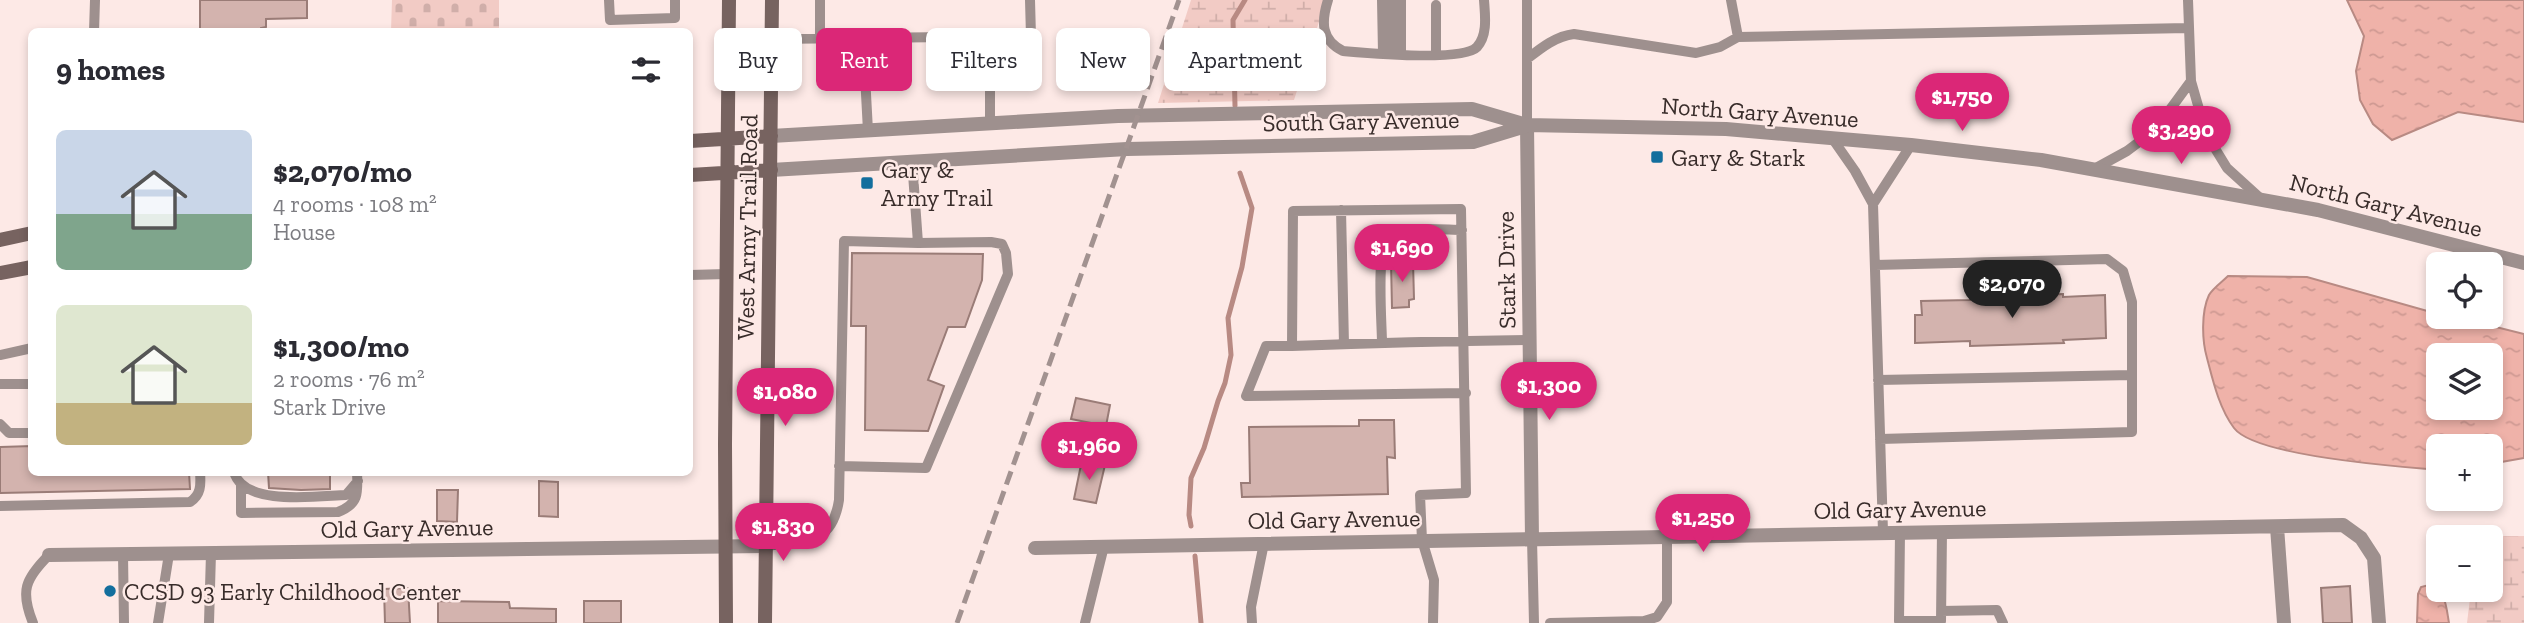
<!DOCTYPE html>
<html lang="en">
<head>
<meta charset="utf-8">
<style>
  :root { --surface:#fff; --page:#f7f7f7; --text:#2b2b33; --muted:#7c7c81; --accent:#db2777 }
  body { margin:0; font-family:"Zilla Slab",serif; background:var(--page); color:var(--text); height:100vh; display:flex; flex-direction:column; font-size:26px; white-space:nowrap }
  * { box-sizing:border-box; margin:0 }
  p { font-size:23px; color:var(--muted) }
  .icon { flex:none; width:38px; height:38px; fill:none; stroke:currentColor; stroke-width:2; stroke-linecap:round; stroke-linejoin:round }
  .map { position:relative; flex:1; overflow:hidden }
  .side { position:absolute; left:28px; top:28px; width:665px; height:448px; display:flex; flex-direction:column; background:var(--surface); border-radius:10px; box-shadow:0 4px 10px #0003 }
  .side>* { flex:none }
  .hud { position:absolute; left:714px; top:28px; width:665px; height:63px; display:flex; gap:14px }
  .fabs { position:absolute; left:2426px; top:252px; display:grid; gap:14px }
  .fabs a { display:grid; place-items:center; width:77px; height:77px; border-radius:10px; background:var(--surface); box-shadow:0 4px 10px #0003; font-size:35px }
  .price { position:absolute; translate:-50% -60px; padding:0 16px; border-radius:24px; background:var(--accent); color:#fff; font-size:23px; line-height:46px; filter:drop-shadow(0 2px 4px #0008) }
  .price::after { content:''; position:absolute; left:50%; top:42px; width:21px; height:16px; margin-left:-10px; background:inherit; clip-path:polygon(0 0,100% 0,50% 100%) }
  .price.on { background:#222; color:#fff }
  ul { padding:0; list-style:none }
  li { display:flex; align-items:center; gap:21px; height:175px; padding:0 28px }
  li span { display:grid; place-items:center; flex:none; width:196px; height:140px; border-radius:10px; color:#555 }
  li>.icon { margin-inline-start:auto }
  span .icon { width:84px; height:84px; fill:#fffc; stroke-width:1 }
  li b { font-size:30px }
  h2 { display:flex; justify-content:space-between; align-items:center; height:84px; padding:0 28px; font-size:30px }
  .tag { padding:0 24px; border-radius:10px; background:var(--surface); box-shadow:0 4px 10px #0003; font-size:24px; line-height:63px }
  .tag.on { background:var(--accent); color:#fff }
  .map>svg:first-child { display:block }
  .wetland { fill:url(#wetland-marsh) }
  .cemetery { fill:url(#cemetery-stones) }
  .water { fill:url(#water-ripples); stroke:#b88a83; stroke-width:2; fill-rule:evenodd }
  .lines { fill:none; stroke-linecap:round; stroke-linejoin:round }
  .stream { stroke:#b88a83; stroke-width:5 }
  .building { fill:#d3b3ae; stroke:#9a7c77; stroke-width:2 }
  .service { stroke:#9e908e; stroke-width:10 }
  .minor { stroke:#9e908e; stroke-width:14 }
  .tertiary { stroke:#9e908e; stroke-width:14 }
  .secondary { stroke:#776360; stroke-width:14 }
  .rail { stroke:#a29290; stroke-width:5; stroke-dasharray:14 7; stroke-linecap:butt }
  .poi-dot { fill:#136e9d; stroke:#fde9e6; stroke-width:2.5 }
  .labels { text-anchor:middle; dominant-baseline:central; stroke-width:5; stroke-linejoin:round; paint-order:stroke }
  .street-label { font-size:24px; fill:#382c2a; stroke:#fde9e6 }
  .poi-label { font-size:24px; fill:#382c2a; stroke:#fde9e6; text-anchor:start }
</style>
</head>
<body>
<div class="map">
<svg width="2524" height="623" viewBox="0 0 2524 623">
  <defs>
    <pattern id="wetland-marsh" width="20" height="14" patternUnits="userSpaceOnUse" patternTransform="scale(1.75)"><rect width="20" height="14" fill="#f2cbc5"/><path d="M1 5h8M5 5V1M11 12h8M15 12V8" fill="none" stroke="#d0aea9"/></pattern>
    <pattern id="cemetery-stones" width="16" height="16" patternUnits="userSpaceOnUse" patternTransform="scale(1.75)"><rect width="16" height="16" fill="#f2cbc5"/><path d="M2 7V4a2 2 0 0 1 4 0v3zM10 15v-3a2 2 0 0 1 4 0v3z" fill="#d0aea9"/></pattern>
    <pattern id="water-ripples" width="26" height="14" patternUnits="userSpaceOnUse" patternTransform="scale(1.75)"><rect width="26" height="14" fill="#efb2a9"/><path d="M2 4q2-2 4 0t4 0M15 11q2-2 4 0t4 0" fill="none" stroke="#ce9992"/></pattern>
  </defs>
  <rect width="100%" height="100%" fill="#fde9e6"/>
  <!-- wetland -->
  <path class="wetland" d="M1191 0H1326L1294 100 1158 103Z
    M2489 536H2524V623H2467L2471 590H2490Z"/>
  <!-- cemetery -->
  <path class="cemetery" d="M392 0H499V31H391Z"/>
  <!-- water -->
  <path class="water" d="M2347 0H2524V122L2458 112 2392 140 2373 124 2360 100 2356 71 2364 36Z
    M2228 276 2307 277 2438 314V317L2464 319 2524 334V458L2490 464V446H2438V468L2429 469C2392 466 2255 456 2234 428 2219 408 2213 381 2207 358 2202 341 2201 312 2209 295 2213 288 2222 282 2228 276ZM2490 355V408H2438V355Z
    M2429 585C2446 590 2446 606 2449 623H2417L2418 594 2421 587Z"/>
  <g class="lines">
    <!-- stream -->
    <path class="stream" d="M1235 106 1233 20 1245 0
      M1191 526 1189 515 1191 478 1204 448 1218 401 1225 383 1231 355 1228 318 1242 267 1252 208 1240 173
      M1195 556 1201 623"/>
  </g>
  <!-- building -->
  <path class="building" d="M200 0H307V18L266 19V27L261 28V30L200 31Z
    M852 253 983 254 982 280 965 327H948L928 380 944 386 928 431 865 430 866 326H851Z
    M1391 262H1413L1414 299 1409 300V307L1392 308Z
    M2063 294V297L2105 295 2106 338 2063 340 2064 343 1970 346V341L1915 343V315H1922L1921 301 1970 300V297Z
    M1076 398 1110 405 1106 426 1071 419Z
    M1359 420H1394L1395 458 1387 457 1388 494 1242 497 1241 483H1250L1249 427 1359 426Z
    M32 446V472H189L190 489 0 493V447Z
    M1082 460 1105 465 1096 503 1074 499Z
    M268 472H330V489L301 490 269 488Z
    M539 481 558 482V517L539 516Z
    M437 490H458L457 522 437 521Z
    M2350 586 2352 623H2323L2321 588Z
    M408 588 410 623H385L384 589Z
    M438 601 509 602 510 608 556 609V623H438Z
    M584 601H621V623H584Z"/>
  <g class="lines">
    <!-- service -->
    <path class="service" d="M609 0 610 20 675 18V0
      M820 0V39
      M1328 0C1321 22 1321 40 1343 51 1366 53 1463 62 1477 47 1488 35 1485 15 1484 0
      M1382 0 1383 53
      M1391 0 1392 54
      M1401 0V54
      M1527 0V125
      M1731 0 1738 37
      M2188 0 2191 81 2203 123 2208 137 2227 168 2260 198
      M1436 5V55
      M94 32 95 0
      M990 37V123
      M863 38 868 131
      M771 39 1031 36 1030 0
      M1527 59C1541 48 1556 36 1574 34L1696 53 1720 47 1738 37 2188 28
      M1832 138 1855 171 1873 204 1883 532
      M2096 168 2127 151 2155 130 2191 81
      M1873 204 1911 145
      M1341 210 1344 344
      M1875 265 2107 259 2123 271 2132 302V432L1880 439
      M690 275 726 274
      M1382 343C1382 325 1376 251 1387 239 1400 224 1444 230 1462 230
      M1292 346H1266L1246 396 1466 393
      M0 355 32 348
      M1878 380 2132 375
      M0 384H32
      M0 424 9 433H32
      M839 466 926 468 1008 274 1006 253 1002 244 991 242 918 243
      M234 472C244 507 318 496 346 495L358 481
      M241 485V513L338 512C359 504 358 493 357 472
      M0 506 190 502C201 495 201 485 200 472
      M1900 532 1899 621H1941L1942 531
      M1532 539 1534 623
      M766 546C805 540 832 546 839 500L844 241 918 243 912 160
      M123 554 124 623
      M1941 611 1997 610 2003 623
      M33 623C20 591 25 579 49 555
      M158 623 169 554
      M209 623 211 553
      M1085 623 1104 546
      M1252 623 1251 607 1264 543
      M1433 623 1434 580 1422 540 1420 495 1466 493 1461 209 1293 211 1292 346C1372 343 1451 341 1530 340
      M1550 623 1644 621 1657 617 1667 602V537"/>
    <!-- minor -->
    <path class="minor" d="M1527 125 1532 539
      M2277 527 2284 623
      M1035 548 2343 525 2361 538 2374 558 2379 623
      M49 555 766 546"/>
    <!-- tertiary -->
    <path class="tertiary" d="M771 136 1118 116 1472 109 1527 125 1726 129 1911 145 2041 160 2318 210 2524 263
      M771 170 1127 149 1473 142 1526 126"/>
    <!-- secondary -->
    <path class="secondary" d="M690 141 771 136
      M690 175 771 170
      M0 240 32 233
      M0 273 32 267
      M726 623 725 444 729 0
      M765 623 772 0"/>
    <!-- rail -->
    <path class="rail" d="M957 623 1179 0"/>
  </g>
  <!-- markers -->
  <g class="poi-dot">
    <rect x="1650" y="150" width="14" height="14" rx="3.5"/>
    <rect x="860" y="176" width="14" height="14" rx="3.5"/>
    <circle cx="110" cy="591" r="7"/>
  </g>
  <g class="labels">
    <!-- street labels -->
    <g class="street-label">
      <text transform="translate(1760 112) rotate(4)">North Gary Avenue</text>
      <text transform="translate(1361 121) rotate(-1)">South Gary Avenue</text>
      <text transform="translate(2386 205) rotate(14)">North Gary Avenue</text>
      <text transform="translate(747 227) rotate(-89)">West Army Trail Road</text>
      <text transform="translate(1506 270) rotate(-91)">Stark Drive</text>
      <text transform="translate(1900 509) rotate(-1)">Old Gary Avenue</text>
      <text transform="translate(1334 519) rotate(-1)">Old Gary Avenue</text>
      <text transform="translate(407 528) rotate(-1)">Old Gary Avenue</text>
    </g>
    <!-- poi labels -->
    <g class="poi-label">
      <text x="1671" y="157">Gary &amp; Stark</text>
      <text x="881" y="169">Gary &amp;<tspan x="881" dy="28">Army Trail</tspan></text>
      <text x="124" y="591">CCSD 93 Early Childhood Center</text>
    </g>
  </g>
</svg>
<div class="fabs">
<a><svg class="icon" aria-label="locate" viewBox="0 0 24 24"><circle cx="12" cy="12" r="6"/><path d="M12 2v4M12 18v4M2 12h4M18 12h4"/></svg></a>
<a><svg class="icon" aria-label="layers" viewBox="0 0 24 24"><path d="M12 4l9 5-9 5-9-5zM3 14l9 5 9-5"/></svg></a>
<a>+</a>
<a>−</a>
</div>
<b class="price" style="left:1962px;top:133px">$1,750</b>
<b class="price" style="left:2181px;top:166px">$3,290</b>
<b class="price" style="left:1402px;top:284px">$1,690</b>
<b class="price on" style="left:2012px;top:320px">$2,070</b>
<b class="price" style="left:1549px;top:422px">$1,300</b>
<b class="price" style="left:785px;top:428px">$1,080</b>
<b class="price" style="left:1089px;top:482px">$1,960</b>
<b class="price" style="left:1703px;top:554px">$1,250</b>
<b class="price" style="left:783px;top:563px">$1,830</b>
<div class="hud">
<a class="tag">Buy</a>
<a class="tag on">Rent</a>
<a class="tag">Filters</a>
<a class="tag">New</a>
<a class="tag">Apartment</a>
</div>
<section class="side">
<h2>9 homes<svg class="icon" aria-label="filters" viewBox="0 0 24 24"><path d="M4 7h16M4 17h16"/><circle cx="9" cy="7" r="2"/><circle cx="15" cy="17" r="2"/></svg></h2>
<ul>
<li><span style="background:linear-gradient(#c9d6e8 60%,#7fa58c 0)"><svg class="icon" aria-label="home" viewBox="0 0 24 24"><path d="M3 11l9-7 9 7M6 9v11h12V9"/></svg></span><div><b>$2,070/mo</b><p>4 rooms · 108 m²</p><p>House</p></div></li>
<li><span style="background:linear-gradient(#dfe7d0 70%,#c2b280 0)"><svg class="icon" aria-label="home" viewBox="0 0 24 24"><path d="M3 11l9-7 9 7M6 9v11h12V9"/></svg></span><div><b>$1,300/mo</b><p>2 rooms · 76 m²</p><p>Stark Drive</p></div></li>
</ul>
</section>
</div>
</body>
</html>
